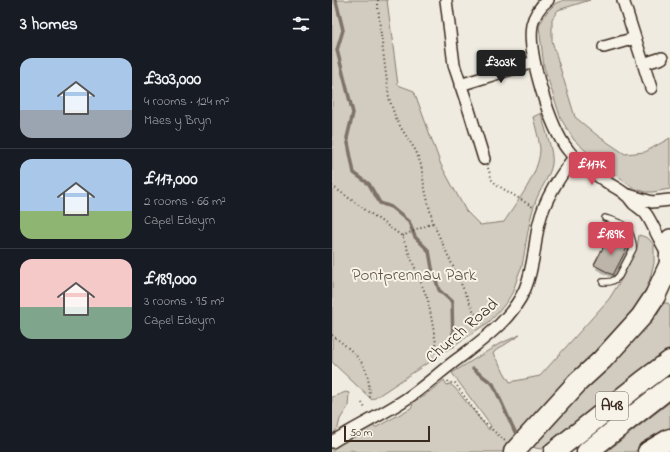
<!DOCTYPE html>
<html lang="en">
<head>
<meta charset="utf-8">
<style>
  :root { --surface:#171b24; --page:#20242c; --text:#f1f3f6; --muted:#9ea1a6; --line:#363941; --accent:#d1495b }
  body { margin:0; font-family:"Indie Flower",sans-serif; background:var(--page); color:var(--text); height:100vh; display:flex; flex-direction:column; font-size:15px; white-space:nowrap }
  * { box-sizing:border-box; margin:0 }
  p { font-size:13px; color:var(--muted) }
  .icon { flex:none; width:22px; height:22px; fill:none; stroke:currentColor; stroke-width:2; stroke-linecap:round; stroke-linejoin:round }
  .map { position:relative; flex:1; overflow:hidden }
  .sheet { display:flex; flex-direction:column; background:var(--surface); width:332px }
  .sheet>* { flex:none }
  .scale { position:absolute; left:12px; bottom:10px; width:86px; box-sizing:border-box; padding-left:4px; border:2px solid #3b2a1e; border-top:0; font-size:11px; line-height:14px; white-space:nowrap; color:#3b2a1e; -webkit-text-stroke:3px #f7f3e8; paint-order:stroke }
  .price { position:absolute; translate:-50% -34px; padding:0 9px; border-radius:4px; background:var(--accent); color:#fff; font-size:13px; line-height:26px; filter:drop-shadow(0 1px 2px #0008) }
  .price::after { content:''; position:absolute; left:50%; top:24px; width:12px; height:9px; margin-left:-6px; background:inherit; clip-path:polygon(0 0,100% 0,50% 100%) }
  .price.current { background:#222; color:#fff }
  ul { padding:0; list-style:none }
  li { display:flex; align-items:center; gap:12px; height:100px; padding:0 20px }
  li+li { border-top:1px solid var(--line) }
  li span { display:grid; place-items:center; flex:none; width:112px; height:80px; border-radius:12px; color:#555 }
  li>.icon { margin-inline-start:auto }
  span .icon { width:48px; height:48px; fill:#fffc; stroke-width:1 }
  li b { font-size:17px }
  h2 { display:flex; justify-content:space-between; align-items:center; height:48px; padding:0 20px; font-size:17px }
  main { display:flex; flex:1; min-height:0 }
  .map>svg:first-child { display:block }
  .green { fill:#d1cbc0; stroke:#867a6f }
  .lines { fill:none; stroke-linecap:round; stroke-linejoin:round }
  .stream { stroke:#7e7266; stroke-width:3.5 }
  .building { fill:#bdb5aa; stroke:#3b2a1e; filter:url(#shadow) }
  .lane-casing { stroke:#3b2a1e; stroke-width:8 }
  .street-casing { stroke:#3b2a1e; stroke-width:14 }
  .primary-casing { stroke:#3b2a1e; stroke-width:20 }
  .highway-casing { stroke:#3b2a1e; stroke-width:23 }
  .path { stroke:#3b2a1e; stroke-width:2; stroke-dasharray:1 3; stroke-linecap:butt }
  .lane { stroke:#f7f3e8; stroke-width:5.5 }
  .street { stroke:#f7f3e8; stroke-width:11 }
  .primary { stroke:#f7f3e8; stroke-width:17 }
  .highway { stroke:#f7f3e8; stroke-width:20 }
  .labels { text-anchor:middle; dominant-baseline:central; stroke-width:4; stroke-linejoin:round; paint-order:stroke }
  .shield { fill:#f7f3e8; stroke:#73665b; stroke-width:1 }
  .shield-label { font-size:16px; font-weight:bold; fill:#3b2a1e }
  .park-label { font-size:17px; fill:#605246; stroke:#f7f3e8 }
  .street-label { font-size:17px; fill:#3b2a1e; stroke:#f7f3e8 }
</style>
</head>
<body>
<main>
<section class="sheet">
<h2>3 homes<svg class="icon" aria-label="filters" viewBox="0 0 24 24"><path d="M4 7h16M4 17h16"/><circle cx="9" cy="7" r="2"/><circle cx="15" cy="17" r="2"/></svg></h2>
<ul>
<li><span style="background:linear-gradient(#a9c7e8 65%,#9aa5b1 0)"><svg class="icon" aria-label="home" viewBox="0 0 24 24"><path d="M3 11l9-7 9 7M6 9v11h12V9"/></svg></span><div><b>£303,000</b><p>4 rooms · 124 m²</p><p>Maes y Bryn</p></div></li>
<li><span style="background:linear-gradient(#a9c7e8 65%,#8fb573 0)"><svg class="icon" aria-label="home" viewBox="0 0 24 24"><path d="M3 11l9-7 9 7M6 9v11h12V9"/></svg></span><div><b>£117,000</b><p>2 rooms · 66 m²</p><p>Capel Edeyrn</p></div></li>
<li><span style="background:linear-gradient(#f6c9c9 60%,#7fa58c 0)"><svg class="icon" aria-label="home" viewBox="0 0 24 24"><path d="M3 11l9-7 9 7M6 9v11h12V9"/></svg></span><div><b>£189,000</b><p>3 rooms · 95 m²</p><p>Capel Edeyrn</p></div></li>
</ul>
</section>
<div class="map">
<svg width="338" height="452" viewBox="0 0 338 452">
  <defs>
    <filter id="shadow"><feDropShadow dx="2.5" dy="4" stdDeviation="0" flood-color="#0004"/></filter>
  </defs>
  <rect width="100%" height="100%" fill="#efebe0"/>
  <filter id="ink" filterUnits="userSpaceOnUse"><feTurbulence type="fractalNoise" baseFrequency=".025" numOctaves="2"/><feDisplacementMap in="SourceGraphic" scale="8" xChannelSelector="R" yChannelSelector="G"/><feConvolveMatrix kernelMatrix="1 2 1 2 8 2 1 2 1" color-interpolation-filters="sRGB"/></filter>
  <g filter="url(#ink)">
    <!-- green -->
    <path class="green" d="M0 0H55L66 85 82 91 109 165 134 211 148 225 172 222C185 202 207 174 208 150 208 143 203 125 201 117L209 113C212 127 222 151 220 164 218 177 207 190 203 203 196 223 194 246 190 266 186 274 184 283 181 291 175 303 166 313 157 322L40 400 0 362Z
      M232 0H258L226 10 220 19V41L243 117 266 136 293 154 313 152 338 138V189L321 192H314L301 188 266 162 242 140 237 132 229 119 212 67 207 26 214 13 224 3Z
      M307 235 316 238 322 245V263L316 286 303 307 240 376 192 427 171 452H25L19 450 15 452H0V443L40 424 43 428 79 408 82 401 92 396 112 380 115 385 118 384 123 388 157 430 159 426 120 373 167 344 188 335 163 351 161 354 178 382 208 376 277 299 289 280 305 248Z
      M331 303H336L338 306V349L265 405 210 449 203 448 200 445 249 392 324 316Z
      M14 392 17 393 16 407 8 419 6 428 0 435V397Z
      M338 402V430L302 452H274Z"/>
    <g class="lines">
      <!-- stream -->
      <path class="stream" d="M3 0 4 1 11 30 5 50 21 113 15 138 22 173 37 184 48 203 59 207 77 222 83 237 97 251 100 268 107 290 120 302 121 346
        M141 369 161 384 184 434"/>
    </g>
    <!-- building -->
    <path class="building" d="M277 236 296 246 281 275 262 265Z"/>
    <g class="lines">
      <!-- lane casing -->
      <g class="lane-casing">
        <path id="lane" d="M271 282C278 282 282 282 287 276L301 249C302 242 297 229 292 225 286 222 279 220 273 218"/>
      </g>
      <!-- street casing -->
      <g class="street-casing">
        <path id="street" d="M114 0 122 65 137 110 152 159
          M216 0C208 6 202 16 200 25 195 53 218 128 236 150 244 161 264 175 276 183 282 187 289 190 294 195 297 197 299 201 302 204 306 207 310 209 314 214 319 221 322 229 327 238 329 243 333 248 335 254
          M291 0 319 88
          M272 47 303 38
          M311 64 330 58
          M128 85 202 62
          M293 194 320 202 338 200
          M0 442C24 427 50 415 74 399 92 387 109 371 127 358 153 338 179 320 193 289 202 268 202 245 207 223 213 198 227 178 242 157"/>
      </g>
      <!-- primary casing -->
      <g class="primary-casing">
        <path id="primary" d="M338 238C336 251 335 263 338 277"/>
      </g>
      <!-- highway casing -->
      <g class="highway-casing">
        <path id="highway" d="M182 452 246 382 270 360 309 317 323 296 336 268
          M222 452 310 382 338 361
          M255 452 338 387
          M316 452 338 439"/>
      </g>
      <!-- path -->
      <path class="path" d="M46 0V7L48 27 57 98 63 116 69 128 84 151 89 165 92 185 101 223 149 327
        M0 3 5 0
        M156 168 160 180 165 185 201 207
        M0 186 70 236 96 300 106 354
        M70 236 101 223
        M0 335C15 347 32 358 36 378 37 385 38 391 38 398
        M116 381 117 383H123L149 420 173 441
        M30 403 34 410"/>
      <!-- lane -->
      <use href="#lane" class="lane"/>
      <!-- street -->
      <use href="#street" class="street"/>
      <!-- primary -->
      <use href="#primary" class="primary"/>
      <!-- highway -->
      <use href="#highway" class="highway"/>
    </g>
  </g>
  <g class="labels">
    <!-- shield labels -->
    <rect class="shield" x="264" y="392" width="32" height="28" rx="3"/>
    <g class="shield-label">
      <text x="280" y="406">A48</text>
    </g>
    <!-- park labels -->
    <g class="park-label">
      <text x="82" y="275">Pontprennau Park</text>
    </g>
    <!-- street labels -->
    <g class="street-label">
      <text transform="translate(130 331) rotate(-41)">Church Road</text>
    </g>
  </g>
</svg>
<div class="scale">50 m</div>
<b class="price current" style="left:169px;top:84px">£303K</b>
<b class="price" style="left:260px;top:186px">£117K</b>
<b class="price" style="left:279px;top:256px">£189K</b>
</div>
</main>
</body>
</html>
